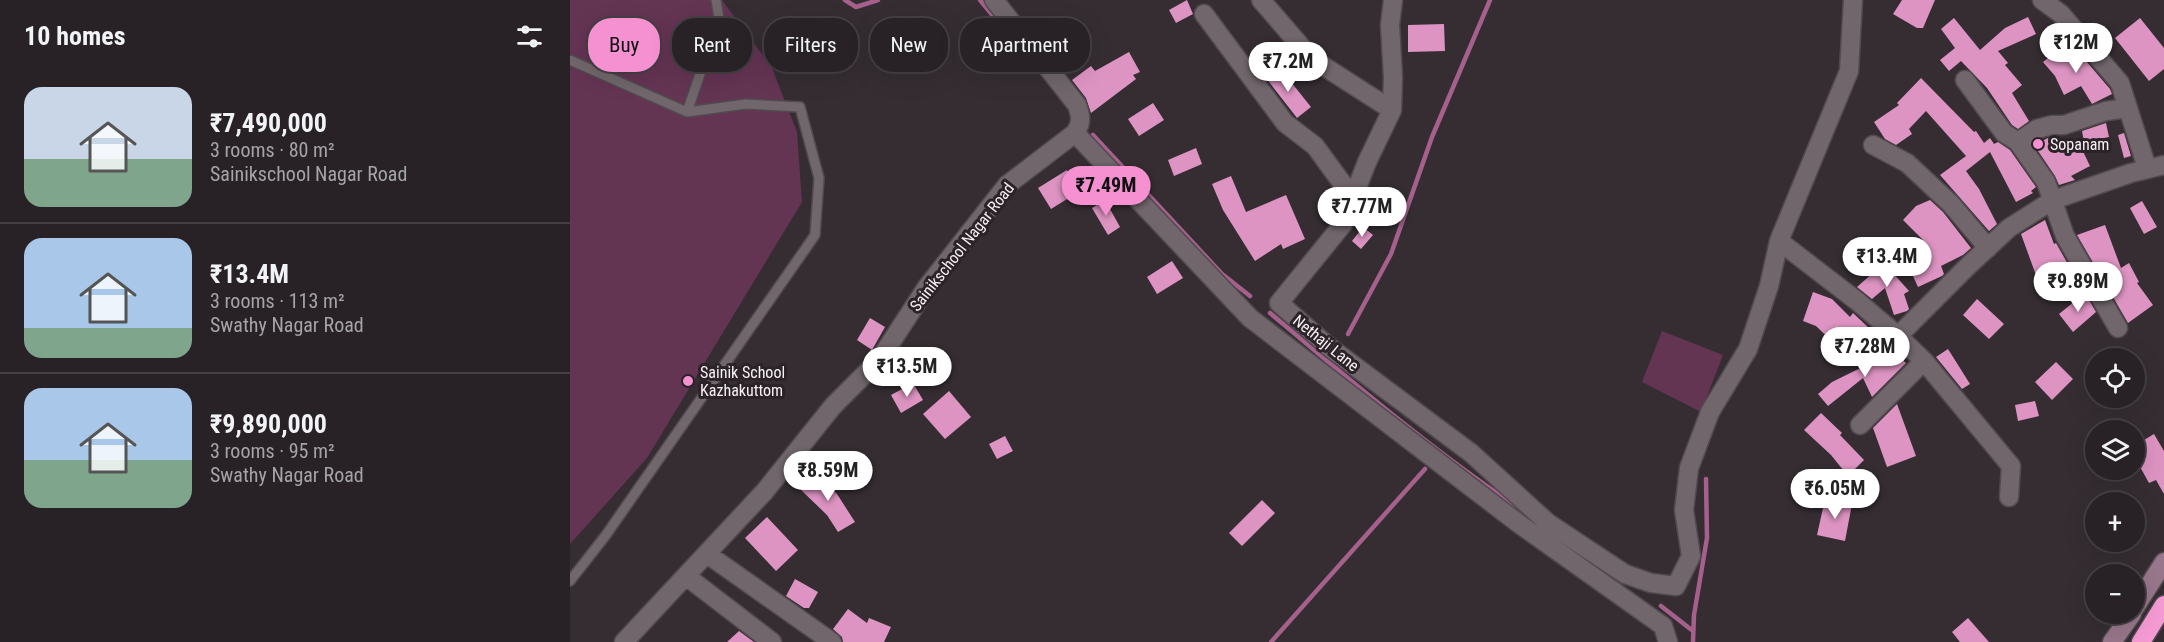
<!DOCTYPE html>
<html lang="en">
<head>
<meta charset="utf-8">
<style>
  :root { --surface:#282226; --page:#302a2e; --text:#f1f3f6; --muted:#a5a4a7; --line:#443f43; --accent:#f590d1 }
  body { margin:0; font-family:"Roboto Condensed",sans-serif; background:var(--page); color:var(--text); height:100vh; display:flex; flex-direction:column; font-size:22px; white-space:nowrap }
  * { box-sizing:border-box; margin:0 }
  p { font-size:20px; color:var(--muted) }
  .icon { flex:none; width:33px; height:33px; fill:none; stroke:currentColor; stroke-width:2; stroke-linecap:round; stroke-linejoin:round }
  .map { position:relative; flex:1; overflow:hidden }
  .panel { display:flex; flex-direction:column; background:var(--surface); width:570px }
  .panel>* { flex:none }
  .hud { position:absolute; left:18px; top:18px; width:570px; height:54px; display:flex; gap:12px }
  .controls { position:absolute; left:1515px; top:348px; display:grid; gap:12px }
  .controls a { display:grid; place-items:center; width:60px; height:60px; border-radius:50%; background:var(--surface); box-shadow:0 6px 24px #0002,0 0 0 2px var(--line); font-size:30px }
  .price { position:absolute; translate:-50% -51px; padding:0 14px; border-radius:21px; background:#fff; color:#222; font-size:20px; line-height:39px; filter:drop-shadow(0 2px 3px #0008) }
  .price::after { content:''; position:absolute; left:50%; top:36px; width:18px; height:14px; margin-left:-9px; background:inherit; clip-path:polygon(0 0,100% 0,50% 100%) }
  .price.active { background:var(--accent); color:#111 }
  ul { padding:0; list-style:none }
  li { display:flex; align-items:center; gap:18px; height:150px; padding:0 24px }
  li+li { border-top:2px solid var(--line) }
  li span { display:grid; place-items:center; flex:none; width:168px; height:120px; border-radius:18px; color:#555 }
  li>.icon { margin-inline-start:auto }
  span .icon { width:72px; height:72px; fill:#fffc; stroke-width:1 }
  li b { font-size:26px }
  h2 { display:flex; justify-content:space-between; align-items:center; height:72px; padding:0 24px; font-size:26px }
  .pill { padding:0 21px; border-radius:24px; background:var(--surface); box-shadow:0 6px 24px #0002,0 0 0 2px var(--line); font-size:21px; line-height:54px }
  .pill.active { background:var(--accent); color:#111 }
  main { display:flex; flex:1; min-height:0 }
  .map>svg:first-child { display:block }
  .green { fill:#643453 }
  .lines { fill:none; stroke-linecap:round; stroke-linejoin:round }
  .stream { stroke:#a5608c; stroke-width:4.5 }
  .building { fill:#dd94c2 }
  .lane-casing { stroke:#514a4e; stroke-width:12 }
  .street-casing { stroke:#514a4e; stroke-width:21 }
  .secondary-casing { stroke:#514a4e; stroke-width:21 }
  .highway-casing { stroke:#514a4e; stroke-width:21 }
  .lane { stroke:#70666c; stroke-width:9 }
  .street { stroke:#70666c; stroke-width:18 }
  .secondary { stroke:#98768b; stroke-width:18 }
  .highway { stroke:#f59ad3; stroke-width:18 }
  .poi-dot { fill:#f590d1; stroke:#2b2328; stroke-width:2 }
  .labels { text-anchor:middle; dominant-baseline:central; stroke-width:6; stroke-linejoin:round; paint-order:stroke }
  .poi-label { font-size:16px; fill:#f6f0f4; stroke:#2b2328; text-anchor:start }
  .street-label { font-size:16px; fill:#f6f0f4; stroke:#2b2328 }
</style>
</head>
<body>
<main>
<section class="panel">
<h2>10 homes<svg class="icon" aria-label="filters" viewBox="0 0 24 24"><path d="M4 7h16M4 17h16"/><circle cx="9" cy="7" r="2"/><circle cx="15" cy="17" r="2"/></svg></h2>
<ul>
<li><span style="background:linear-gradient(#c9d6e8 60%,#7fa58c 0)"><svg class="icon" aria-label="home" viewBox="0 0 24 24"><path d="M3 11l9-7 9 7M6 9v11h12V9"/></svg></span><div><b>₹7,490,000</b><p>3 rooms · 80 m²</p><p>Sainikschool Nagar Road</p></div></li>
<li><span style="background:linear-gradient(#a9c7e8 75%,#7fa58c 0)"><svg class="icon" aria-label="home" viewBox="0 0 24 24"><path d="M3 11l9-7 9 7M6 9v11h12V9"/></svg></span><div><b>₹13.4M</b><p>3 rooms · 113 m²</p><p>Swathy Nagar Road</p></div></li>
<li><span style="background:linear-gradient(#a9c7e8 60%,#7fa58c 0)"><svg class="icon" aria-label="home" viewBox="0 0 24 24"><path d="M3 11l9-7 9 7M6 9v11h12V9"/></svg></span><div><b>₹9,890,000</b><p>3 rooms · 95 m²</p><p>Swathy Nagar Road</p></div></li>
</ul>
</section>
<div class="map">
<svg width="1594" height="642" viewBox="0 0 1594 642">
  <rect width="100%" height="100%" fill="#352d32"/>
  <!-- green -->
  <path class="green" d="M0 0H152L202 68 227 132 232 202 77 458 0 544Z
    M1092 331 1153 355 1131 412 1072 382Z"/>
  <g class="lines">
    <!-- stream -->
    <path class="stream" d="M275 0 286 7 308 0
      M410 0 458 58
      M523 135 652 274 680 296
      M700 313C782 382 864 452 953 511
      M778 334 821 254 862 137 920 0
      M1091 606 1123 631
      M701 642 855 469
      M1123 642 1124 615 1137 538 1136 479"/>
  </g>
  <!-- building -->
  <path class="building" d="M617 0 623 14 606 23 599 10Z
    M1332 0H1365L1353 28H1347L1323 14Z
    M1458 17 1466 34 1428 51 1438 63 1435 65 1452 85 1442 93 1459 121 1448 129 1442 125 1417 88 1391 61 1379 71 1370 60 1385 48 1371 29 1384 18 1410 50 1435 28Z
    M1570 18 1594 48V69L1579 81 1545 38Z
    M874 24 875 51 838 52V25Z
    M495 29 504 45 491 52 489 49 481 54 472 43Z
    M1499 41 1540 89 1542 94 1522 104 1511 86 1494 95 1485 76 1473 62Z
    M559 52 570 72 563 75 566 79 521 113 516 98 502 80 521 66 525 71Z
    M709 67 741 107 727 118 696 78Z
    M1351 78 1404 132 1406 131 1414 143 1420 138 1424 144 1428 142 1440 150 1466 187 1461 191 1463 193 1446 202 1420 152 1396 171 1409 189 1427 224 1419 231 1370 175 1396 156 1356 111 1339 129 1342 134 1326 145 1315 139 1304 122 1329 105 1327 103Z
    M583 103 594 120 569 136 558 119Z
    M1536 123 1539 137 1514 142 1512 131Z
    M1554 133 1561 156 1554 158 1548 135Z
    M1478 138 1485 150 1507 139 1520 166 1501 176 1505 180 1489 185 1485 176 1464 145Z
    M626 148 632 164 604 176 598 160Z
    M497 170 510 191 481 209 468 188Z
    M661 176 676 212 716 195 735 239 713 249 711 244 685 261 653 210 642 184Z
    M535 200 550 227 538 235 522 208Z
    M1360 200 1373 212 1401 248 1393 255 1371 266 1374 274 1372 276 1348 287 1332 252 1354 241 1333 220 1346 206Z
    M1572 201 1587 227 1574 234 1560 208Z
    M1475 220 1484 244 1486 243 1499 266 1467 278 1451 234Z
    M1535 225 1551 268 1559 263 1569 282 1567 283 1583 305 1558 323 1507 235Z
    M793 227 803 235 791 249 782 241Z
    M602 261 613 278 587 294 577 277Z
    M1314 263 1339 291 1334 294 1339 309 1337 311 1324 315 1315 288 1302 299 1287 287Z
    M1243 292 1262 299 1280 317 1283 313 1301 330 1277 356 1246 326 1233 321Z
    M1515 293 1526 312 1503 332 1489 314Z
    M1407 299 1434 324 1419 339 1393 315Z
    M300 318 315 327 302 350 287 340Z
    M1378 349 1400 384 1392 389 1366 357Z
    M1323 352 1336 363 1302 397 1293 378 1258 406 1248 394 1262 382Z
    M1486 362 1503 379 1482 400 1465 382Z
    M343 383 353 400 331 413 321 395Z
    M379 391 401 417 375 439 353 414Z
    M1465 401 1469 416 1448 421 1445 405Z
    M1327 404 1346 456 1317 467 1303 428Z
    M1251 413 1272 433 1270 435 1294 460 1278 476 1261 455 1234 430Z
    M1584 434 1594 451V494L1586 480 1579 483 1569 465 1564 468V446Z
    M435 436 443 451 427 459 419 444Z
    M245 473 267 494 285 522 268 532 257 515 230 489Z
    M1255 499 1282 504 1275 541 1247 535Z
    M692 500 705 513 672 546 659 533Z
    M197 517 228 550 206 571 175 538Z
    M225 579 248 592 239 608H234L216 596Z
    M278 609 297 623 299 618 321 627 314 642H273L272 637 263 629Z
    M1398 618 1419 642H1390L1382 632Z
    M169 631 184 642H157Z"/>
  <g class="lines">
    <!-- lane casing -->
    <g class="lane-casing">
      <path id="lane" d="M0 60 117 112 149 19 146 0
        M0 581 36 535 245 235 249 178 230 107 176 104 117 112"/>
    </g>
    <!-- street casing -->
    <g class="street-casing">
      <path id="street" d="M691 0 741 58 822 110
        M823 0 820 25 823 77 822 110 797 162 773 224 709 303 759 347 901 453 978 523 1055 574 1081 583 1106 586 1121 556 1114 510 1119 468 1140 412 1178 349 1199 286 1209 241 1279 71 1283 0
        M1472 0 1491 14 1550 83 1577 168
        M634 14 715 123 745 146 783 198
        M1395 80 1434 133 1448 142 1476 182 1495 236 1548 328
        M505 133 680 318 948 523 1093 626 1098 642
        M1448 142 1467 129 1482 125H1494L1536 111 1558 108
        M1303 145 1337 163 1381 204 1418 248
        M1209 241 1287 301 1328 336 1398 266 1439 228 1483 200 1561 173 1594 165
        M1328 336 1354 361 1441 466 1439 497
        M1290 425 1354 361
        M137 554 262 642
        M116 576 202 642
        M54 642 195 491 263 406 310 359 357 287 437 185 505 133C512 123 511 116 507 105L424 0"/>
    </g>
    <!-- secondary casing -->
    <g class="secondary-casing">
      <path id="secondary" d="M1564 609 1594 562
        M1542 642 1562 614"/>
    </g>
    <!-- highway casing -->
    <g class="highway-casing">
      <path id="highway" d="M1571 642 1594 605"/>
    </g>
    <!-- lane -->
    <use href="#lane" class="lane"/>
    <!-- street -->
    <use href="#street" class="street"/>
    <!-- secondary -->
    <use href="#secondary" class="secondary"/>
    <!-- highway -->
    <use href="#highway" class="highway"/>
  </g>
  <!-- markers -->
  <g class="poi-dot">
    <circle cx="1468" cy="144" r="6"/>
    <circle cx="118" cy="381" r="6"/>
  </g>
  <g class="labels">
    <!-- poi labels -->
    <g class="poi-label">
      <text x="1480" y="144">Sopanam</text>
      <text x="130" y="372">Sainik School<tspan x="130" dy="18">Kazhakuttom</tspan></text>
    </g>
    <!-- street labels -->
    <g class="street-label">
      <text transform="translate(392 247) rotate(-52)">Sainikschool Nagar Road</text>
      <text transform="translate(756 343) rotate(39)">Nethaji Lane</text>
    </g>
  </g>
</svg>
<div class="controls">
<a><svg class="icon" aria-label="locate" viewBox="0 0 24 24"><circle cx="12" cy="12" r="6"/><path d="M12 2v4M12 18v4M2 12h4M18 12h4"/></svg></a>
<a><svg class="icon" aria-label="layers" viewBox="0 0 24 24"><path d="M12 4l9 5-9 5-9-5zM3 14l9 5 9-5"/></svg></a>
<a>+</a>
<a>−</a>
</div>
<b class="price" style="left:1506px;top:74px">₹12M</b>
<b class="price" style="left:718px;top:93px">₹7.2M</b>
<b class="price active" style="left:536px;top:217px">₹7.49M</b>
<b class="price" style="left:792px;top:238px">₹7.77M</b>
<b class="price" style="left:1317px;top:288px">₹13.4M</b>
<b class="price" style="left:1508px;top:313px">₹9.89M</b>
<b class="price" style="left:1295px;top:378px">₹7.28M</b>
<b class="price" style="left:337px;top:398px">₹13.5M</b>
<b class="price" style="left:258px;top:502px">₹8.59M</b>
<b class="price" style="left:1265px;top:520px">₹6.05M</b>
<div class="hud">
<a class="pill active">Buy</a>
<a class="pill">Rent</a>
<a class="pill">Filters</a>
<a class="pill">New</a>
<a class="pill">Apartment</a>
</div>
</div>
</main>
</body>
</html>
